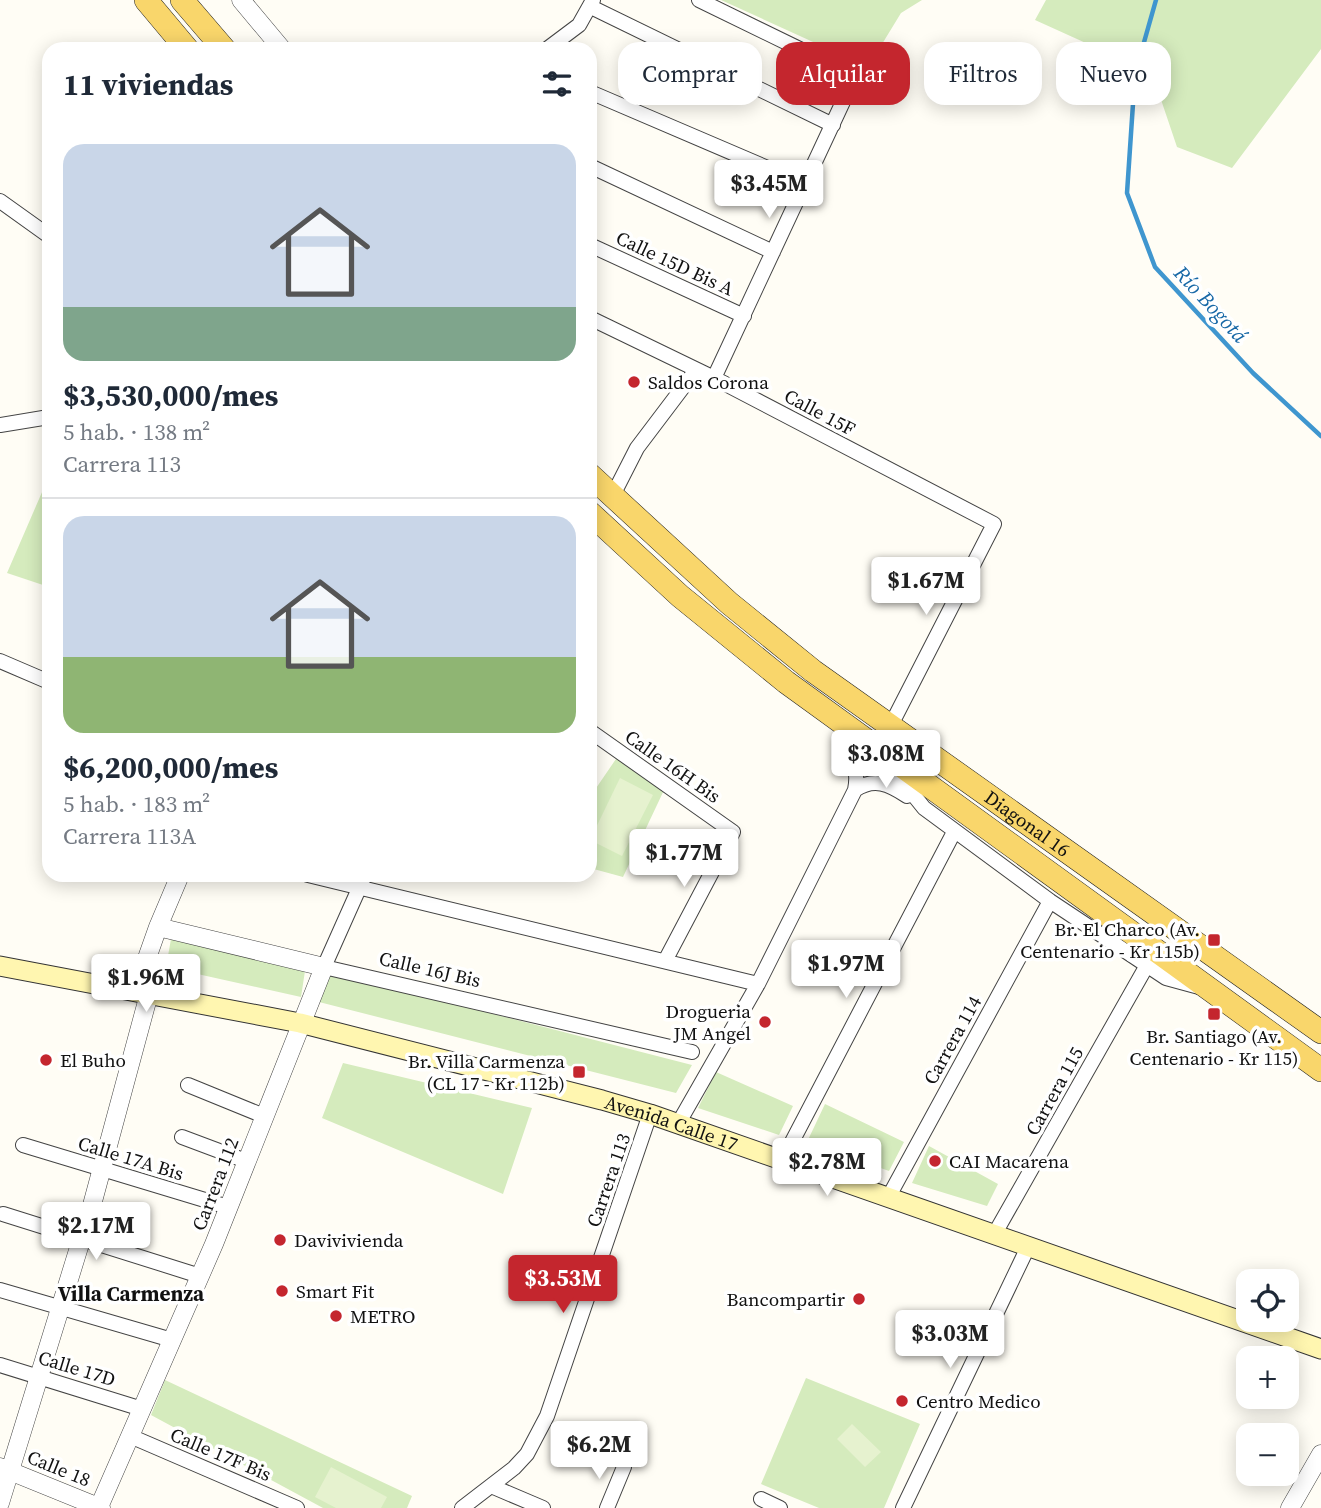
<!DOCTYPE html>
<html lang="es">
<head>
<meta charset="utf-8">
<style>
  :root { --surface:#fff; --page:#f2f2f3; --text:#1f2937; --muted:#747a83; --line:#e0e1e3; --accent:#c4262e }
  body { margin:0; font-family:"Source Serif 4",serif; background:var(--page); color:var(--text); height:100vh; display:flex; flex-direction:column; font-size:26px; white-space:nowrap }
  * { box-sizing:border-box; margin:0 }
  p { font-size:23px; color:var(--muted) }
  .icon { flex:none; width:38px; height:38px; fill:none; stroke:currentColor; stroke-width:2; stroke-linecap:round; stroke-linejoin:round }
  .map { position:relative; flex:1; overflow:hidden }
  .panel { position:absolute; left:42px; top:42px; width:555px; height:840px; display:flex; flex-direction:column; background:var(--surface); border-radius:21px; box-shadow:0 4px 18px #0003 }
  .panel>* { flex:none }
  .hud { position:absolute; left:618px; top:42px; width:597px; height:63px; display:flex; gap:14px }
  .controls { position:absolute; left:1236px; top:1269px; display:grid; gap:14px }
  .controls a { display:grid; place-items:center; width:63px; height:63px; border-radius:14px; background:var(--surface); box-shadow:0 4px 18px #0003; font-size:35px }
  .price { position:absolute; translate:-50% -60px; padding:0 16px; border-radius:7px; background:#fff; color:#222; font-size:23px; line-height:46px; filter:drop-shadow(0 2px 4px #0008) }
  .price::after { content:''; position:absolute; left:50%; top:42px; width:21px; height:16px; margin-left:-10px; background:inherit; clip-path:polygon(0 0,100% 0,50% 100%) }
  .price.current { background:var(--accent); color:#fff }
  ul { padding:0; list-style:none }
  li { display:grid; align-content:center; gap:14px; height:371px; padding:0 21px }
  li+li { border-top:2px solid var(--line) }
  li span { display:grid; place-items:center; height:217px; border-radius:21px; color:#555 }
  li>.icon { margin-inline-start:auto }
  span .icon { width:126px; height:126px; fill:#fffc; stroke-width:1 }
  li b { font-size:30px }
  h2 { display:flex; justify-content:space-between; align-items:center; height:84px; padding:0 21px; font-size:30px }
  .tag { padding:0 24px; border-radius:21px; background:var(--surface); box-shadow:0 4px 18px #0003; font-size:24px; line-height:63px }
  .tag.current { background:var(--accent); color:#fff }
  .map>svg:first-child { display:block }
  .green { fill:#d5ebbd }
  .pitch { fill:#e6f2cf }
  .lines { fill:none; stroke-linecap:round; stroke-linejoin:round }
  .stream { stroke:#3f96cf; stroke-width:4.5 }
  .minor-casing { stroke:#444; stroke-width:16 }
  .tertiary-casing { stroke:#444; stroke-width:19 }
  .secondary-casing { stroke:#333; stroke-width:21 }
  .primary-casing { stroke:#222; stroke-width:24 }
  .minor { stroke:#fff; stroke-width:14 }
  .tertiary { stroke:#fff; stroke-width:18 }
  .secondary { stroke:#fff6b0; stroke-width:19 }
  .primary { stroke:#f9d66b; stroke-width:23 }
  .poi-dot { fill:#c4262e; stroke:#fff; stroke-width:2.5 }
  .labels { text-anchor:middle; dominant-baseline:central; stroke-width:7; stroke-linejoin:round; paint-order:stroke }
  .street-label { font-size:19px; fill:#111; stroke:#fff }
  .poi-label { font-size:19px; fill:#111; stroke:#fff; text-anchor:start }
  .water-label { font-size:21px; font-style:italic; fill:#1768a6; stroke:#fff }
  .neighbourhood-label { font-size:21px; font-weight:bold; fill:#111; stroke:#fff }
</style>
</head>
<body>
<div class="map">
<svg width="1321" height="1508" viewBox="0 0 1321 1508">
  <rect width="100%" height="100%" fill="#fffdf5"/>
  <!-- green -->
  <path class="green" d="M721 0H922L901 13 868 67Z
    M1046 0H1321V49L1232 168 1177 147 1152 73 1035 20Z
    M49 476V587L7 573Z
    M618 756 665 788 623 877 590 868V797Z
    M171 939 305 971 301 997 166 967Z
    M330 972 692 1065 676 1093 319 1002Z
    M343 1063 532 1108 503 1194 322 1118Z
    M716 1072 793 1106 779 1135 698 1108Z
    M825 1104 904 1142 889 1171 807 1142Z
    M929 1146 998 1184 987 1206 912 1183Z
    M806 1378 920 1424 884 1508H819L761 1484Z
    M165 1380 412 1496 407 1508H323L151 1415Z"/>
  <!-- pitch -->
  <path class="pitch" d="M620 778 653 795 622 856 590 840Z
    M852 1424 881 1452 865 1467 837 1439Z
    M331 1467 387 1497 381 1508H336L315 1497Z"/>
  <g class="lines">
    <!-- stream -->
    <path class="stream" d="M1156 0 1135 74 1127 193 1155 267 1253 373 1321 436"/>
    <!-- minor casing -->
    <g class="minor-casing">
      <path id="minor" d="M699 0 855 76 714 378
        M591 7 833 125
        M547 49 579 25 593 0
        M590 92 805 184
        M590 166 773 252
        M0 201 49 236
        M590 245 744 316
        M590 318 714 378 994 524 890 727
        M0 425 49 417
        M612 497 637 448 696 370
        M0 661 49 682
        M590 731 733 832 665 961
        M887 762 924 808 1050 901 1166 978 1199 987
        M855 790C874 777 889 784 907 796
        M308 875 758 984
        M365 875 324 967 692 1052
        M188 1085 264 1116
        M678 1124 758 984 855 790C860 767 849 746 840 725
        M182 1137 246 1161
        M23 1145 228 1207
        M782 1161 954 832
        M888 1198 1050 901
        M3 1214 200 1276
        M994 1235 1146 967
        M0 1290 172 1340
        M0 1365 142 1409
        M130 1436 297 1508
        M491 1486 543 1508
        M761 1499 780 1508
        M462 1508 514 1468 527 1454 547 1416 650 1114
        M607 1508 624 1467
        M903 1508 1028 1247"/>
    </g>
    <!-- tertiary casing -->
    <g class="tertiary-casing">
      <path id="tertiary" d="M241 0 282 49
        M135 992 158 927 180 875
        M0 1467 101 1508
        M0 1503 92 1205 149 994
        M99 1507 214 1244 324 967 158 927
        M1290 1508 1321 1454"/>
    </g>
    <!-- secondary casing -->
    <g class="secondary-casing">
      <g id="secondary">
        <path id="s1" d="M0 966 300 1023 602 1100 650 1114 1321 1349"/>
      </g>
    </g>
    <!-- primary casing -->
    <g class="primary-casing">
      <g id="primary">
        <path d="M146 0 187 49"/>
        <path d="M182 0 224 49"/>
        <path id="s2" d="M590 475 729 603 813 671 1321 1032"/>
        <path d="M590 513 680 596 786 682 1321 1070"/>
      </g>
    </g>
    <!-- minor -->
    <use href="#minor" class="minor"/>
    <!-- tertiary -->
    <use href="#tertiary" class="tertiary"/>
    <!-- secondary -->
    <use href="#secondary" class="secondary"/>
    <!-- primary -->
    <use href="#primary" class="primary"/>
  </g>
  <!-- markers -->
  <g class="poi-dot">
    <circle cx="634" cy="382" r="7"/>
    <rect x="1207" y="933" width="14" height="14" rx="3.5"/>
    <rect x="1207" y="1007" width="14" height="14" rx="3.5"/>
    <circle cx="765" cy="1022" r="7"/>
    <circle cx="46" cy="1060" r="7"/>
    <rect x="572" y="1065" width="14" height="14" rx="3.5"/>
    <circle cx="935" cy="1161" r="7"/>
    <circle cx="280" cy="1240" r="7"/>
    <circle cx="282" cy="1291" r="7"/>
    <circle cx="859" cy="1299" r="7"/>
    <circle cx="336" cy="1316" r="7"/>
    <circle cx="902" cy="1401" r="7"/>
  </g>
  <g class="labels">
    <!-- street labels -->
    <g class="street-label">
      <text transform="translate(675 263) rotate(25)">Calle 15D Bis A</text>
      <text transform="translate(820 412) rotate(28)">Calle 15F</text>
      <text transform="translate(673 766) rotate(35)">Calle 16H Bis</text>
      <text stroke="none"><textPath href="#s2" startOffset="560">Diagonal 16</textPath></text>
      <text transform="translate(430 969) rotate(13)">Calle 16J Bis</text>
      <text transform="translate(952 1040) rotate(-61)">Carrera 114</text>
      <text transform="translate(1054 1091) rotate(-61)">Carrera 115</text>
      <text stroke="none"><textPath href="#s1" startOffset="690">Avenida Calle 17</textPath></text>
      <text transform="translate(131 1158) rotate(17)">Calle 17A Bis</text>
      <text transform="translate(608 1180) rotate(-71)">Carrera 113</text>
      <text transform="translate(215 1184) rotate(-69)">Carrera 112</text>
      <text transform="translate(77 1368) rotate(17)">Calle 17D</text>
      <text transform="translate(221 1454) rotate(23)">Calle 17F Bis</text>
      <text transform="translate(59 1468) rotate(22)">Calle 18</text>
    </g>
    <!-- poi labels -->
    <g class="poi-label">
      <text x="648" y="382">Saldos Corona</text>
      <text x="1200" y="929" text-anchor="end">Br. El Charco (Av.<tspan x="1200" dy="22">Centenario - Kr 115b)</tspan></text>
      <text x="751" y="1011" text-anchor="end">Drogueria<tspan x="751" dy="22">JM Angel</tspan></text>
      <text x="1214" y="1036" text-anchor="middle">Br. Santiago (Av.<tspan x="1214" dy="22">Centenario - Kr 115)</tspan></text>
      <text x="60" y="1060">El Buho</text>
      <text x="565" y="1061" text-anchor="end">Br. Villa Carmenza<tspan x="565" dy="22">(CL 17 - Kr 112b)</tspan></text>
      <text x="949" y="1161">CAI Macarena</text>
      <text x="294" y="1240">Davivivienda</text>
      <text x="296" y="1291">Smart Fit</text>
      <text x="845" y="1299" text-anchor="end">Bancompartir</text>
      <text x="350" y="1316">METRO</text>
      <text x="916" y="1401">Centro Medico</text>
    </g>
    <!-- water labels -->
    <g class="water-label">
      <text transform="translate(1211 304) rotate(47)">Río Bogotá</text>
    </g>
    <!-- neighbourhood labels -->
    <g class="neighbourhood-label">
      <text x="131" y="1293">Villa Carmenza</text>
    </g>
  </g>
</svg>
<div class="controls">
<a><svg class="icon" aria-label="locate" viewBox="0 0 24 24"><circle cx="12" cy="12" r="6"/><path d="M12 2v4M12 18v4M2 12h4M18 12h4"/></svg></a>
<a>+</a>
<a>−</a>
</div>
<b class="price" style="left:769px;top:220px">$3.45M</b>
<b class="price" style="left:926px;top:617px">$1.67M</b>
<b class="price" style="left:886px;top:790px">$3.08M</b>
<b class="price" style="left:684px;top:889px">$1.77M</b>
<b class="price" style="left:846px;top:1000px">$1.97M</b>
<b class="price" style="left:146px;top:1014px">$1.96M</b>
<b class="price" style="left:827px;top:1198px">$2.78M</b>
<b class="price" style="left:96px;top:1262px">$2.17M</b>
<b class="price current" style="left:563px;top:1315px">$3.53M</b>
<b class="price" style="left:950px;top:1370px">$3.03M</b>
<b class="price" style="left:599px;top:1481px">$6.2M</b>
<div class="hud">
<a class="tag">Comprar</a>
<a class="tag current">Alquilar</a>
<a class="tag">Filtros</a>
<a class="tag">Nuevo</a>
</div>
<section class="panel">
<h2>11 viviendas<svg class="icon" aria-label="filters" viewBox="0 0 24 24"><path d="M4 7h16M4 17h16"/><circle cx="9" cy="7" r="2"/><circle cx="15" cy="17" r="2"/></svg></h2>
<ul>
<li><span style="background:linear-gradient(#c9d6e8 75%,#7fa58c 0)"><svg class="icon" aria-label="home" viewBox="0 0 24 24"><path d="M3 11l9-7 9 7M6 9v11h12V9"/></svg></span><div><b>$3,530,000/mes</b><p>5 hab. · 138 m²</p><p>Carrera 113</p></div></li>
<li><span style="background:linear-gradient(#c9d6e8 65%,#8fb573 0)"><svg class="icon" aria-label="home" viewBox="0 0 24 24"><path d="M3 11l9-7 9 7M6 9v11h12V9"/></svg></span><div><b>$6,200,000/mes</b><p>5 hab. · 183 m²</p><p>Carrera 113A</p></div></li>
</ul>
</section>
</div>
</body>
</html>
